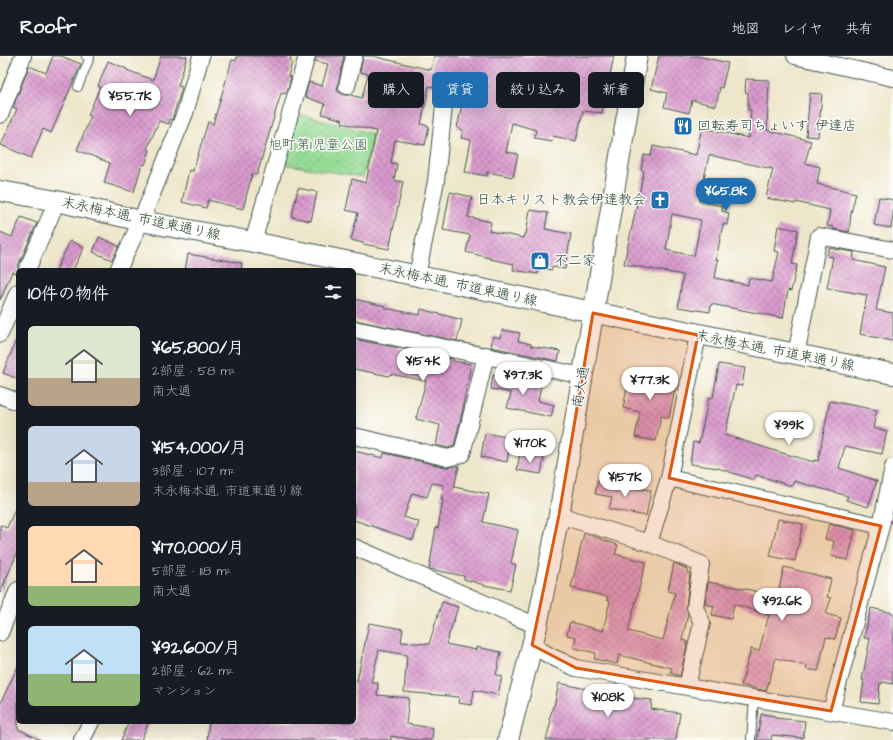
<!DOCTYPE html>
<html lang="ja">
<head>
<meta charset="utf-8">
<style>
  :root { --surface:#171b24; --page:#20242c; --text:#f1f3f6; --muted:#9ea1a6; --line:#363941; --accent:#1f6fb2 }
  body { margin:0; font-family:"Architects Daughter","Klee One",sans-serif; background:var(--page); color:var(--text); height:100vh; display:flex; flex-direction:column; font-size:15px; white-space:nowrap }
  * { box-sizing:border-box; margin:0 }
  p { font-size:13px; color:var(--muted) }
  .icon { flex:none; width:22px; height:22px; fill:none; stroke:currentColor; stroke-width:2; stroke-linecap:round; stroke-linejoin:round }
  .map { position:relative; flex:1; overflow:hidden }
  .drawer { position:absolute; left:16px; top:212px; width:340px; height:456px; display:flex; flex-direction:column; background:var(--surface); border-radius:6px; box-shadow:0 4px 16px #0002 }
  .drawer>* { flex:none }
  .hud { position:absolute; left:368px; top:16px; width:380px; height:36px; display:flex; gap:8px }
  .price { position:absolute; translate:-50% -34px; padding:0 9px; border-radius:14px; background:#fff; color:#222; font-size:13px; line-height:26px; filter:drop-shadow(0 1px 2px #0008) }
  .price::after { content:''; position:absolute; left:50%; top:24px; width:12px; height:9px; margin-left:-6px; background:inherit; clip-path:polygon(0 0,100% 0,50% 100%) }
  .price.current { background:var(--accent); color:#fff }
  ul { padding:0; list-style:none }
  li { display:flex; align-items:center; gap:12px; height:100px; padding:0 12px }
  li span { display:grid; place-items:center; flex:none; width:112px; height:80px; border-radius:6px; color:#555 }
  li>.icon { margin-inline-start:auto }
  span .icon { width:48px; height:48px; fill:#fffc; stroke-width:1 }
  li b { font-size:17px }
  h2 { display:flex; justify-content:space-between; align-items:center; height:48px; padding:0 12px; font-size:17px }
  .chip { padding:0 14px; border-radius:6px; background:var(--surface); box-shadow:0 4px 16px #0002; font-size:14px; line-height:36px }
  .chip.current { background:var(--accent); color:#fff }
  header { display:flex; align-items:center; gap:24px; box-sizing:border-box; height:56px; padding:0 20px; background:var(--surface); border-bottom:1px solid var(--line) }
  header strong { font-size:19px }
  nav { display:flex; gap:22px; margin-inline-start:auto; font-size:14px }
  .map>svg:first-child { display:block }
  .park { fill:url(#park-dots); stroke:#5a8c64 }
  .building { fill:url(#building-cross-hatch); fill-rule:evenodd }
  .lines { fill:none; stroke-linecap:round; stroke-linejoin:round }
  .service-casing { stroke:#3e564a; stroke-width:10 }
  .minor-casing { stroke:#3e564a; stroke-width:18 }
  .tertiary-casing { stroke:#3e564a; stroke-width:22 }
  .service { stroke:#fff; stroke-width:8 }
  .minor { stroke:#fff; stroke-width:16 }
  .tertiary { stroke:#fff; stroke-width:20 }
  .marked { fill:#de580e; fill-opacity:0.2; stroke:#de580e; stroke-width:3; stroke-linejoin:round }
  .labels { text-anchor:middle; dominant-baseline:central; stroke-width:3; stroke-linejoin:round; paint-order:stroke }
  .poi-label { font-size:14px; fill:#1f3d34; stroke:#fdfcf7; text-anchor:start }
  .park-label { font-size:14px; fill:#3c644c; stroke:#fdfcf7 }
  .street-label { font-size:14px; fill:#1f3d34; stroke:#fdfcf7 }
</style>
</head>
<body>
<header>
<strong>Roofr</strong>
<nav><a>地図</a><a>レイヤ</a><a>共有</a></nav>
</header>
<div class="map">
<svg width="893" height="684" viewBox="0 0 893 684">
  <defs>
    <pattern id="park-dots" width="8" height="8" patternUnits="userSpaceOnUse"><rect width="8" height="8" fill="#95db95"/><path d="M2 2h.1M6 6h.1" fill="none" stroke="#80bd81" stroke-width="1.8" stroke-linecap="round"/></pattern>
    <pattern id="building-cross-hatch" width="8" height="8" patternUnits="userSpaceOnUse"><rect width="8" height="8" fill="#da9ace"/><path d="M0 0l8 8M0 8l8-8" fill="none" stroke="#b07fa8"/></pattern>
  </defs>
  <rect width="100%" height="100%" fill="#fdfcf7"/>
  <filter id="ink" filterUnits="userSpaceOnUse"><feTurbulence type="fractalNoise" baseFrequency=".025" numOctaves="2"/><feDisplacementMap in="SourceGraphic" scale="8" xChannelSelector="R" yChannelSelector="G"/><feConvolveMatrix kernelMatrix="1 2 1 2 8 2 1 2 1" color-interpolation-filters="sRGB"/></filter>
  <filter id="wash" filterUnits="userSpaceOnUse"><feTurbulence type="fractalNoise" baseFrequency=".012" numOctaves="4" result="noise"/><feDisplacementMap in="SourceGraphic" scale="16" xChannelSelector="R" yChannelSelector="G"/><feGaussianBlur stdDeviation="0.9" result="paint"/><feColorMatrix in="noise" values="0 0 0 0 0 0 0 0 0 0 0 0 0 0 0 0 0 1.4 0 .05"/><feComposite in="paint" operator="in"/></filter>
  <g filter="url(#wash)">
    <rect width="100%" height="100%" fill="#eee6ca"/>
    <!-- park -->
    <path class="park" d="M299 58 373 78 363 121 282 108Z"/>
    <g id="blocks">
      <!-- building -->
      <path class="building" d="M53 0H61L81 8 51 77 43 73 31 102 1 89 17 53 13 51 29 10 46 17Z
        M161 0H187L178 30 182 31 172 64 170 63 169 68 159 65 147 93 150 94 145 109 142 108 134 136 104 127 110 107 77 94 91 60 88 59 100 31 98 30 108 5 127 13V14L153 24Z
        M237 0H291L290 5 292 6 288 20 291 21 287 36H286L285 38 281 37 257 119 252 118 243 153 208 144 206 152 182 146 189 114 193 115 208 66 213 68 232 4 236 5Z
        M316 0H344L337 35 344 39H350L362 42 368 18 360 16 363 0H372L431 14 434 0H614L607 33 605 32 602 57 583 55 576 85 553 80 552 85 534 82 536 74 512 67 506 96 518 98 513 121 487 116V120L465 116 471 84 461 82 463 74 457 72 463 44 459 43 461 37 452 35 446 32 441 33 429 30 421 68 429 70 425 89 395 84 391 107 397 108 394 124 403 126 389 193 363 188V187L351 184 358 157 346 154 352 123 366 127 376 75 342 67 343 64 322 58 325 48 305 41 309 26 322 30 328 8 315 5Z
        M659 0H698L728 7 722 32 720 31 716 50 692 44 689 57 664 51 667 37 651 33Z
        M746 23 769 24 767 74 811 85 805 107 820 111 817 128 856 137 851 157 849 176 833 173V171L827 170 830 154 796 146 795 148 766 142 773 113 709 99 699 145 723 150 722 155 729 157 727 169 723 168 716 204H718L715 222 748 229 749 222 772 226 779 196 774 195 778 170 798 174 792 208 797 209 791 235 788 234 783 262 711 248 710 256 678 251 683 219 624 208 644 115 641 114 644 99 651 100 653 90 696 99 702 72 749 82 751 54H748V37L745 36ZM672 158 701 164 694 200 666 194Z
        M810 37 822 38 818 81 806 80Z
        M298 132 317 136 311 165 292 161Z
        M450 136 472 141 468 161 491 166 489 175 523 182 524 178H526L530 154 548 157 545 173 571 178 565 213 552 211V214L539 212 538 218 513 214 514 208 490 203V202L466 196 470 179 443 174Z
        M879 141 893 144V159L891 172 874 169Z
        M21 161 37 167 18 210V218L12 216 0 244V176L12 181Z
        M99 181 119 190 112 204 93 196Z
        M70 185 84 191 73 214H56Z
        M829 192 854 196 853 204 885 211 876 254 893 257V285L860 278 867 239 827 232 833 201 827 200Z
        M188 198 242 207 241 214H185Z
        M354 243 385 250V252L420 259 421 253 462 264 457 285 354 264Z
        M502 274 520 277 518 285 531 288V290L560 295 558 305 491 291 493 280 500 282Z
        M17 282H18V323L3 317Z
        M354 283 453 303V305L471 308 463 349H464L454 390 448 392 436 389 440 369 416 363 426 325 390 318 389 320 354 313Z
        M719 308 745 312 742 330 736 329 725 379 779 396 814 406V404L818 405 830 345 877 354 873 372 887 375 882 398 845 390 839 412 877 425 868 451 846 444 848 440 794 425 792 430 756 419 754 424 718 412 690 408 693 386 699 387 709 341 713 342Z
        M631 313 677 323 669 362 661 360 656 385 635 381 640 356 623 352Z
        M493 319 541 329 538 345 554 349 551 361 507 352 511 337 491 333Z
        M485 377 511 382 507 406 481 401Z
        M354 395 383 402 384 397 446 411 459 410 454 431 489 438 483 466 518 474 511 507 516 509 510 534 484 529 464 523V520L429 513 436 471 438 472 443 444H441L444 429 432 427 427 441 412 437 404 461 419 466 413 484 354 464Z
        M520 397 544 401 541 418 517 414Z
        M598 424 631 432 651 434 646 460 609 453 612 441 595 438Z
        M18 446V495L0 537V469L7 472Z
        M778 463 803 468 795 505 770 500Z
        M829 468 855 474 848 504 831 500 834 485 825 483Z
        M584 477 618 489 615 498 646 506 628 575 663 584 675 537 668 535 674 507 687 513V517H690L686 550 688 558 682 584 687 585V589L680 620 670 617 672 612 619 599 617 608 594 603 596 597 574 592 576 581 567 579 570 566 603 575 610 545 607 544 608 541 571 532Z
        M784 511 831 523 827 541 831 542 826 558 841 562 835 583 826 581 818 615 806 613 807 610 776 602 766 635 741 629 751 593 759 595 769 559 734 548 731 563 712 559 714 550 705 548 708 526 751 534 777 542Z
        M442 546 458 551 446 588 476 594V591L501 596 496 619 502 620 498 639 474 634 472 649 458 647 459 641 404 636 407 599 379 594 371 627H378L377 639 409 642 406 668 433 672 432 684H416L391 680V684H207L209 666H354V625H357L369 567 403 573 401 586 429 588Z
        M871 552 893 557V628L882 626V628L880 627 878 648 861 646 864 624H862L870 583 864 582Z
        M18 610V673L41 684H0V648Z
        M559 627 604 637V636L631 642 652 644 651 653 680 657 676 684H546L551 665 549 664 553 650H554Z
        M761 658 775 660V662L805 665 803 682 772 679 771 684H757Z
        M129 666H149L141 684H121Z"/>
    </g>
  </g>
  <g filter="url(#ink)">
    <use href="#blocks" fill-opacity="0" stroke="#3e564a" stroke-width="1"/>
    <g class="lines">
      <!-- service casing -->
      <g class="service-casing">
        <path id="service" d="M78 31 90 1 86 0
          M751 684 754 641"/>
      </g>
      <!-- minor casing -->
      <g class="minor-casing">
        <path id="minor" d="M795 0 893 22
          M347 30 354 0
          M0 59 23 0
          M253 186 307 0
          M27 214 57 145
          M118 214 141 165 185 57 201 0
          M417 220 436 125 445 41
          M354 273 583 320
          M0 278 18 236
          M698 279 669 422 881 470
          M796 299 819 180 893 194
          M0 339 18 346
          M354 380 448 402 462 398 486 299
          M559 459 649 487 669 422
          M649 487 701 508 695 551 702 567 687 630
          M354 491 537 570
          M0 577 18 534
          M532 589 550 600 576 612 893 666
          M831 655 881 470 893 411
          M82 684 91 666"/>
      </g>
      <!-- tertiary casing -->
      <g class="tertiary-casing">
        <path id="tertiary" d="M0 135 57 145 141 165 253 186 893 318
          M508 684 537 570 559 459 637 0"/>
      </g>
      <!-- service -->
      <use href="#service" class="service"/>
      <!-- minor -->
      <use href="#minor" class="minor"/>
      <!-- tertiary -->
      <use href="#tertiary" class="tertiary"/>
    </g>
  </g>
  <!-- marked area -->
  <path class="marked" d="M593 257 698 279 669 422 881 470 831 655 576 612 532 589 559 459Z"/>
  <!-- icons -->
  <defs>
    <g id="restaurant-square" transform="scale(1)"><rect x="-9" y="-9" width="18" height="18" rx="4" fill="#1f6fb2" stroke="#fdfcf7"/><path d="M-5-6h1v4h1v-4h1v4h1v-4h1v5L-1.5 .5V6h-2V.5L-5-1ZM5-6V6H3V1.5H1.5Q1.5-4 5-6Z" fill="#fff"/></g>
    <g id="church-square" transform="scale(1)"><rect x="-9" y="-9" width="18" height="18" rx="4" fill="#1f6fb2" stroke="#fdfcf7"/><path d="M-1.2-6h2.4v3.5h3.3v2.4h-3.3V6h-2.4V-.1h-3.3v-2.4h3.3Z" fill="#fff"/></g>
    <g id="shop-square" transform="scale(1)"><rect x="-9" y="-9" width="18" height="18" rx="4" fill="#1f6fb2" stroke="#fdfcf7"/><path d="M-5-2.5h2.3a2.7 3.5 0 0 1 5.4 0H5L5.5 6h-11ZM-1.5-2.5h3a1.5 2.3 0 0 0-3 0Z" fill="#fff"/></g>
  </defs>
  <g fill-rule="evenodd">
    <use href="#restaurant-square" x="683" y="70"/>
    <use href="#church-square" x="660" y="144"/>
    <use href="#shop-square" x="540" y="205"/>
  </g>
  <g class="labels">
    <!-- poi labels -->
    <g class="poi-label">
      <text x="697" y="70">回転寿司ちょいす 伊達店</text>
      <text x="646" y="144" text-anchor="end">日本キリスト教会伊達教会</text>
      <text x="554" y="205">不二家</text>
    </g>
    <!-- park labels -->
    <g class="park-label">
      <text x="318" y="89">旭町第1児童公園</text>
    </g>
    <!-- street labels -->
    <g class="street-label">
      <text transform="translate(141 163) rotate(12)">末永梅本通, 市道東通り線</text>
      <text transform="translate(458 229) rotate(12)">末永梅本通, 市道東通り線</text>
      <text transform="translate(775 295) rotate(11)">末永梅本通, 市道東通り線</text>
      <text transform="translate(581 331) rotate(-80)">南大通</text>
    </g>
  </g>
</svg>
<b class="price" style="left:130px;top:61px">¥55.7K</b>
<b class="price current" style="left:726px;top:156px">¥65.8K</b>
<b class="price" style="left:423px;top:326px">¥154K</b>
<b class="price" style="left:523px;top:340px">¥97.3K</b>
<b class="price" style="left:650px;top:345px">¥77.3K</b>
<b class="price" style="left:789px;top:390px">¥99K</b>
<b class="price" style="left:530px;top:408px">¥170K</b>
<b class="price" style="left:625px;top:442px">¥157K</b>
<b class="price" style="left:782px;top:566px">¥92.6K</b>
<b class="price" style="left:608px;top:662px">¥108K</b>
<div class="hud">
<a class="chip">購入</a>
<a class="chip current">賃貸</a>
<a class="chip">絞り込み</a>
<a class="chip">新着</a>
</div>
<section class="drawer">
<h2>10件の物件<svg class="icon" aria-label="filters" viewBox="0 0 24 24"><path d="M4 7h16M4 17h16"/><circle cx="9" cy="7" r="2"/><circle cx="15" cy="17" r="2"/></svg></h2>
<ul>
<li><span style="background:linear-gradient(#dfe7d0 65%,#b9a48a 0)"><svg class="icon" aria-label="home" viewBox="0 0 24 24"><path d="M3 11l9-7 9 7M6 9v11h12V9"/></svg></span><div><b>¥65,800/月</b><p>2部屋 · 58 m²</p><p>南大通</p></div></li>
<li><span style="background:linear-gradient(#c9d6e8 70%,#b9a48a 0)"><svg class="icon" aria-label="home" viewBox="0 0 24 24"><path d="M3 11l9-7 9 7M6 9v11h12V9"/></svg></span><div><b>¥154,000/月</b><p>3部屋 · 107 m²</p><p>末永梅本通, 市道東通り線</p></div></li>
<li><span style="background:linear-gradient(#ffd9b3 75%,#8fb573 0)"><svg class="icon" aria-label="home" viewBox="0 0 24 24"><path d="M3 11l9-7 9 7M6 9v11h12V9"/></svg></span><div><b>¥170,000/月</b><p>5部屋 · 118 m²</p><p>南大通</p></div></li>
<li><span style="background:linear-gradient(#bfe0f5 60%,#8fb573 0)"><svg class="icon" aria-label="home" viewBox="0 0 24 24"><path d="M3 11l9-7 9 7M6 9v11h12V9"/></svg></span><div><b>¥92,600/月</b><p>2部屋 · 62 m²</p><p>マンション</p></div></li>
</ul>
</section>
</div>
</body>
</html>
